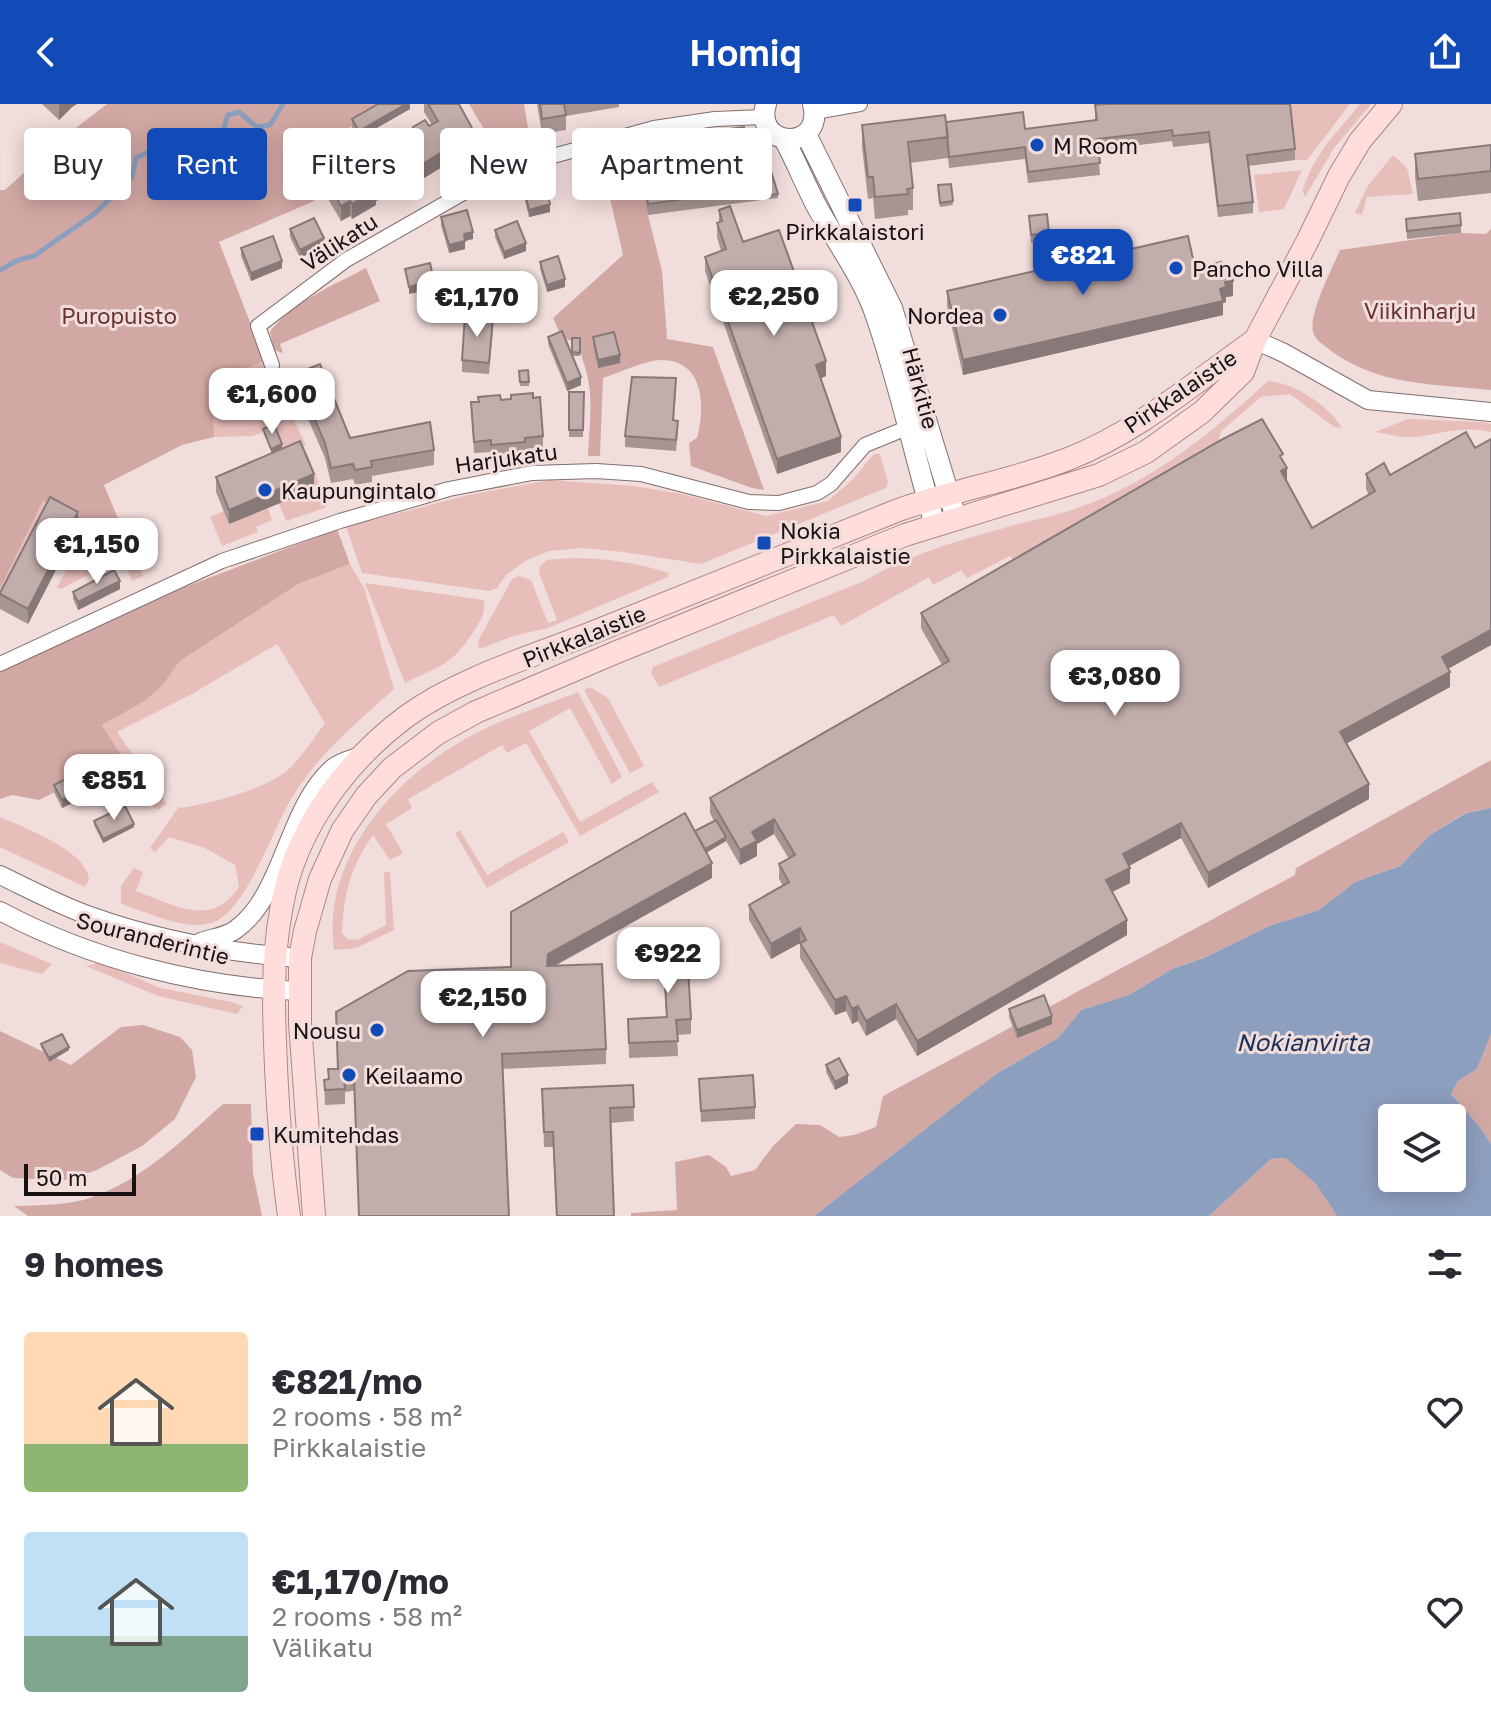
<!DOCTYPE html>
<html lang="en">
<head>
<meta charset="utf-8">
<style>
  :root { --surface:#fff; --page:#f2f2f3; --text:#2b2b33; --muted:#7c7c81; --accent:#124bb7 }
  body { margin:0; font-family:"Golos Text",sans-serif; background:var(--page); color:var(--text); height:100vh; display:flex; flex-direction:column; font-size:30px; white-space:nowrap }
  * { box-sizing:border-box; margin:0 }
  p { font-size:26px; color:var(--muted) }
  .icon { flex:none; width:44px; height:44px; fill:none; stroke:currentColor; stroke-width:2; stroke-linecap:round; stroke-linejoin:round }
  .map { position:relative; height:1112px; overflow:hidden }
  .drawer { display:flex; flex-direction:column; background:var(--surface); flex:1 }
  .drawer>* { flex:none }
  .top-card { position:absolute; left:24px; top:24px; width:800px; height:72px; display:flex; gap:16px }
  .buttons { position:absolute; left:1378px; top:1000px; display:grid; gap:16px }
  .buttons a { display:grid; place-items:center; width:88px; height:88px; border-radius:8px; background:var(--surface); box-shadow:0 4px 20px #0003; font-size:40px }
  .scale { position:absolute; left:24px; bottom:20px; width:112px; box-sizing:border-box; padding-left:8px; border:4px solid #181111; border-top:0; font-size:22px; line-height:28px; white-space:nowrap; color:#181111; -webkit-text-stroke:6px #f1dddb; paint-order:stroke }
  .price { position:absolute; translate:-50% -68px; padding:0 18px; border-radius:16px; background:#fff; color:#222; font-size:26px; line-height:52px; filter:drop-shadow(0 2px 4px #0008) }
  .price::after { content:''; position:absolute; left:50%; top:48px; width:24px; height:18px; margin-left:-12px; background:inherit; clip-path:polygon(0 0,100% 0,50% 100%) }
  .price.on { background:var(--accent); color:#fff }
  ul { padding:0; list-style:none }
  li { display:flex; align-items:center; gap:24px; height:200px; padding:0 24px }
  li span { display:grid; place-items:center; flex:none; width:224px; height:160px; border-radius:8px; color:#555 }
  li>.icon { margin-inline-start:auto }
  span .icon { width:96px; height:96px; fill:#fffc; stroke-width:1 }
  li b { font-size:34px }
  h2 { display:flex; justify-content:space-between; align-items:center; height:96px; padding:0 24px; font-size:34px }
  .pill { padding:0 28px; border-radius:8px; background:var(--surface); box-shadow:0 4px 20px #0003; font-size:28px; line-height:72px }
  .pill.on { background:var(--accent); color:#fff }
  header { display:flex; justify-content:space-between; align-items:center; height:104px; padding:0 24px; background:var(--accent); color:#fff; font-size:36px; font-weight:600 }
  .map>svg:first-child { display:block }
  .green { fill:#e8bebb }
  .forest { fill:#d2a8a4 }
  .water { fill:#8d9fbe; fill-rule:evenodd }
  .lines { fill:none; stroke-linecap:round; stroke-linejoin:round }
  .stream { stroke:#8d9fbe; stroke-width:5 }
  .minor-casing { stroke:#816f6d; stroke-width:16 }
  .tertiary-casing { stroke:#816f6d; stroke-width:20 }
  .secondary-casing { stroke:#816f6d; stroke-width:22 }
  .primary-casing { stroke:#ae8785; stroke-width:24 }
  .minor { stroke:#fff; stroke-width:14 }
  .tertiary { stroke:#fff; stroke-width:18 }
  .secondary { stroke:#fff; stroke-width:20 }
  .primary { stroke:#ffdddb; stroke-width:22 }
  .wall { fill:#a69593 }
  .shaded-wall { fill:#877978 }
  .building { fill:#c1adab; stroke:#877978; stroke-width:2 }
  .poi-dot { fill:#124bb7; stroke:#f1dddb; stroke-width:3 }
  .labels { text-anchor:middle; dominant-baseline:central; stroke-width:6; stroke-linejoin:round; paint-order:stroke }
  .poi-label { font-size:22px; fill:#181111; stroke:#f1dddb; text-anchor:start }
  .street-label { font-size:22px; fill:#181111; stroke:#f1dddb }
  .park-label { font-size:22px; fill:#68312f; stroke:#f1dddb }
  .water-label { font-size:24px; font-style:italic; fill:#1b315b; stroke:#f1dddb }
</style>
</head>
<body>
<header><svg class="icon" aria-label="back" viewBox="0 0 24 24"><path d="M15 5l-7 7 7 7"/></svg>Homiq<svg class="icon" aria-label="share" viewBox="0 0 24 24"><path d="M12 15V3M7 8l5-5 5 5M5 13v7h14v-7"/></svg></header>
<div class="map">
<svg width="1491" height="1112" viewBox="0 0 1491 1112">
  <rect width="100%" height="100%" fill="#f1dddb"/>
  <!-- green -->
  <path class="green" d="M1288 0H1350L1307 56H1295Z
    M1360 0H1371L1334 44 1305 93 1302 86 1312 63 1325 42Z
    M1393 51 1407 64 1413 90 1367 93 1362 111 1355 109 1367 83Z
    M1302 66 1284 105 1259 108 1254 71Z
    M265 257 306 341 282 344 273 324 253 332 214 333 213 287 227 271Z
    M1268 277C1293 278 1330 302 1342 324L1334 323 1290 290 1261 293 1221 327 1219 335 1223 350 1020 467 1010 452 967 474 961 466 933 481 929 473 841 522 834 511 659 583 651 569 653 563 866 476C908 451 957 437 1004 424 1027 417 1052 413 1075 405 1151 379 1210 330 1268 277Z
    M1408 315 1482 318 1491 320V328C1464 321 1440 330 1414 333 1402 334 1388 330 1375 328Z
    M307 349 326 397 325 404 286 417 279 400 280 354Z
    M874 350H880L888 378 886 384 701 460 623 448 582 444 549 447 525 457 506 471 497 484 489 487 362 469 346 423 468 391 550 376 634 382 682 390 766 412 828 397 853 375Z
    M43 397 108 432 122 424 143 472 132 477 121 454 61 485 57 483 87 427 50 408 0 504V485Z
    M268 404 272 416 256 423 258 428 222 442 210 413 224 407 230 420Z
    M569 454C603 454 636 458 669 469L668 473 548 524 513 532 482 544 478 543V537L512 475 519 472 531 476 548 519 557 516 539 469 540 462 547 456Z
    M350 460 364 484 394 585C358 618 319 649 293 692 273 724 246 809 211 819 184 827 147 808 121 800V782L134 764 143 768 136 787C175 801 211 825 239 783L235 761 205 744 169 733 155 748 150 744 178 704C209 700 268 685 290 664 303 651 314 634 325 619L277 540 192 590 117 628 167 700 158 706 154 704 102 621 145 597 162 582 180 557 298 480Z
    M365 479 484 496C485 509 482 514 475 525 453 561 442 561 405 579Z
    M590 583 608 594 644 662 630 669 584 586Z
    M578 588 622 673 612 680 570 604 529 627 580 718 652 678 659 688 580 732 526 639 507 649 502 641 408 695 412 704 386 720 403 749 390 756 373 731C350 764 344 789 342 829L347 835 357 836 386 821 384 768H390L394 826 356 844 334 846C322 756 391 677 465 635 499 615 541 603 578 588Z
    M0 713C23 723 88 747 89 776L85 783 0 743Z
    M460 726 487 771 563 728 569 738 487 784 455 729Z
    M0 838 52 860 42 870 0 859Z
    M101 858 160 884 231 898 243 902 237 910 158 892 86 862Z"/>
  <!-- forest -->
  <path class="forest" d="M107 0H391L293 56 314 97 219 138 265 257 227 271 213 287 214 333 182 341 104 381 122 424 108 432 43 397 0 485V86H5L59 37Z
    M469 0H524L530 36 498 48Z
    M639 45 648 111 662 167 667 235 713 243 764 386 752 384 691 362 689 339 697 334C705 305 705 257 663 256 648 255 618 269 603 274L600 352H588C589 327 593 300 588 275 586 262 580 253 580 239L562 234 553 214 623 151 601 55Z
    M1491 125V286C1435 280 1377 282 1330 246 1324 241 1315 236 1313 228 1309 208 1332 165 1340 146L1461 129 1486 130Z
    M366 164 380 197 280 240 283 249 274 246 270 228C292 198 334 181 366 164Z
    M337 425 350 460 298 480 180 557 162 582 145 597 102 621 123 654 39 696 12 691 0 695V568L177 486Z
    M1491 656V704L1465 709 1430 731 1400 762 1355 778 1319 806 1269 822 1204 854 1172 865 1129 891 1081 906 1058 934 996 970 814 1112H631V1109L677 1106 675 1058 709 1051 726 1063 731 1072 755 1066 773 1042 796 1020 820 1021 839 1033 854 1031 876 1023 883 992 1295 771 1296 764Z
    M143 921 180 933 192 946 196 973 175 1015 142 1042 97 1066 65 1076 13 1074 0 1066V927L71 961 121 923Z
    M1491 930V1040L1480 1023 1451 990 1458 977 1477 965Z
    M223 1000H251L253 1069 262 1112H28L14 1102C40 1101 67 1102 93 1093 143 1075 184 1035 223 1000Z
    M1287 1054 1316 1080 1337 1112H1209L1271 1055Z"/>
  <!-- water -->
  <path class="water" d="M1491 704V930L1477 965 1458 977 1451 990 1480 1023 1491 1040V1112H1337L1316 1080 1286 1054 1271 1055 1209 1112H814L996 970 1058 934 1081 906 1129 891 1172 865 1204 854 1269 822 1319 806 1355 778 1400 762 1430 731 1466 709ZM1452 1014V1074H1392V1014Z"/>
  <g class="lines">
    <!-- stream -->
    <path class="stream" d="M0 166 18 156 34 152 94 110 132 73 136 54C152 45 168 43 183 34L204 43 219 38 228 11 239 8 257 23 270 21 283 0"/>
    <!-- minor casing -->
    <g class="minor-casing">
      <path id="minor" d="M815 8 860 0
        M272 261 258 222 346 156 479 80 517 62 654 24 715 15 764 13
        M0 560 222 457 340 417 449 385 532 369 596 367 641 370 749 398 779 399 817 389 831 380 865 341 914 321"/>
    </g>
    <!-- tertiary casing -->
    <g class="tertiary-casing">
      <path id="tertiary" d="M1255 236 1284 249 1368 296 1491 308
        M0 771C29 785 59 801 90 812 157 836 229 849 300 854
        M0 807C90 855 198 883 300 887
        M201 838C212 834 225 833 235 826 284 792 287 704 333 664 340 658 352 655 361 652"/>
    </g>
    <!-- secondary casing -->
    <g class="secondary-casing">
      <path id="secondary" d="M766 0C753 45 825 48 813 0
        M806 30 892 204 956 414
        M784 35C796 57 805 80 816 101 836 138 861 170 875 209 899 278 914 351 935 421"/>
    </g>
    <!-- primary casing -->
    <g class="primary-casing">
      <path id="primary" d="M289 1112C281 1054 277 996 275 938 273 886 273 838 285 787 301 718 350 654 407 612 459 574 534 552 594 528 695 488 796 448 896 407 953 386 1012 377 1068 355 1136 329 1195 278 1255 236
        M314 1112 300 919V854L305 827 320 775 342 727 366 692 392 664 438 629 476 608 612 550 905 431 1099 371 1146 348 1202 308 1243 268 1255 236 1307 138 1339 72 1360 37 1391 0"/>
    </g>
    <!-- minor -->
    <use href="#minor" class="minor"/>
    <!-- tertiary -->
    <use href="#tertiary" class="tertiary"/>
    <!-- secondary -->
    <use href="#secondary" class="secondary"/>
    <!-- primary -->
    <use href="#primary" class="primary"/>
  </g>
  <!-- wall -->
  <path class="wall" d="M42 0H77L72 3 59 16Z
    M410 0V5L359 34 352 23V15Z
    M424 0H459L472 39 451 50V54L447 57V60L424 74 422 71 387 94 386 92 376 97V101L352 115 350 112 341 117 328 95V80L342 72V63H359L378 52V44L394 43 413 32V23L429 22 432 21 424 8Z
    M537 0H619V3L566 12V26L542 30Z
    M1095 1 1295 45V56L1248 62 1253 98V109L1218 113 1209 39 1173 43 1172 37 1098 46 1100 71 1028 79 1025 55 949 64 948 54 910 59 913 84V106H908V111L875 115 873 94 868 95 862 43V21L946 18 1025 25 1095 16Z
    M653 35 771 67 778 90V94L648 111 642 71V60L656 58Z
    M1491 41V89L1418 97 1415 72V50Z
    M951 80 953 101 940 103 938 81Z
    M523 81 550 108 529 113 523 88Z
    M719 106 743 138 826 272 821 274 841 348 777 370 705 167V153L721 147 717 133V119L719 118Z
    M1029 112 1049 129V136L1031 139Z
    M441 113 473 135 465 137V145L449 149 441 121Z
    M1406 115 1461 121V129L1407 135Z
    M290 125 324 142 300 154 290 133Z
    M495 126 526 147 504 155 495 133Z
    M241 144 282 164 251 177 241 152Z
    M540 158 565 183 547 188 540 165Z
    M1195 164 1233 192 1226 193V198L1223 199V211L963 271 947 202V187Z
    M493 225 489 270 462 268V256Z
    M548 233 572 251V234H580V252H572L581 281 567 287 548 240Z
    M593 233 620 259 598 264 593 241Z
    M528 266 529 282H520L519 267Z
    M295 270 350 334 434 346V361L372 372V378L355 381 353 375 331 379 325 354 295 285Z
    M676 285 674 316 678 328 676 347 625 343V332Z
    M569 288H584L583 333H569Z
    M501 296 543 332V344L525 345V349L491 353V348L474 349 471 298Z
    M1491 335V541L1448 565 1450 583 1347 639 1369 695 1208 784 1181 734 1129 762 1130 779 1112 788 1127 831 917 952 896 915 866 932 858 917 852 920 846 907 835 911 800 854V839L771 855 749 816V801L783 782 779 775V760L789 755 774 730 757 740V752L740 761 726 737 707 748 712 774 555 862 606 945V960L502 965 345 988V1000L325 1001 324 976 328 975V965H337L511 863 695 727 714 717 710 709V694L942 561 921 524V509L1283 357 1287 378 1312 424 1369 391 1366 385V370L1390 371 1475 344Z
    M216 373 314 385 229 420 216 388Z
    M78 423 28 520 0 505V489Z
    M120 485 78 506 73 495V488Z
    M54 681 88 691 62 704 54 688Z
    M94 717 134 723 103 739 94 721Z
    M662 829 691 915V930L677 931 678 952 629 954 628 915 666 913Z
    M1009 905 1052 920 1017 934 1009 913Z
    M41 940 69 946 49 958 41 943Z
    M826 961 848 979 835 986 826 968Z
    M699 975 755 1003V1015L701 1018Z
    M633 981 634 1017 610 1019 614 1112H556L553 1043H544L542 985Z"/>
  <!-- shaded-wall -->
  <path class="shaded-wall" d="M61 0H77L72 3 59 16V1Z
    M406 0H410V5L359 34V27Z
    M472 24V39L451 50V54L447 57V60L424 74V59L446 43 449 37Z
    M422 56V71L387 94V80Z
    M771 59V70L739 90 737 80Z
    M386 77V92L376 97V101L352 115V100L374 83Z
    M350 97V112L341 117V102Z
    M550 100V108L529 113V106Z
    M473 128V135L465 137V145L449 149V141L464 130Z
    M324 134V142L300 154V146Z
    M526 139V147L504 155V148Z
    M282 157V164L251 177V169Z
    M565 175V183L547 188V181Z
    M434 177V185L409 190V183Z
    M1233 177V192L1226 193V198L1223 199V211L963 271V256L1220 185 1225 178Z
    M620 251V259L598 264V256Z
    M826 257V272L816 276V261Z
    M581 273V281L567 287V279Z
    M841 333V348L777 370V355Z
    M282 340V344L271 349V345Z
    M1287 364V378L1281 367Z
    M314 370V385L229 420V406Z
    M78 408V423L28 520V505Z
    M120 477V485L78 506V498Z
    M1491 526V541L1442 568V553Z
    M1450 568V583L1340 643V628Z
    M1369 680V695L1208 784V769Z
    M88 683V691L62 704V696Z
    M774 715V730L757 740V752L740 761V746L752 728Z
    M1181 719V734L1123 765V750Z
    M134 720V723L103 739V735Z
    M726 733V737L701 752V748Z
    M712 759V774L548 865 547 862 548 850Z
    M1130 764V779L1106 791V776Z
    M1127 816V831L917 952V937Z
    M800 824V839L771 855V840Z
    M846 892V907L835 911V896Z
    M896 900V915L866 932V917Z
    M858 902V917L852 920V905Z
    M1052 912V920L1017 934V926Z
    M69 943V946L49 958V954Z
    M848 971V979L835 986V978Z"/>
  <!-- building -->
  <path class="building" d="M378 0H406L359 27 352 15Z
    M428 0H459L472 24 449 37 451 40 446 43 447 45 424 59 422 56 387 80 386 77 374 83 376 86 352 100 350 97 341 102 328 80 346 70 342 63 355 56 359 63 381 50 378 44 390 37 394 43 417 30 413 23 425 16 429 22 438 17Z
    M540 0H564L566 11 542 15Z
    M1105 0H1290L1295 45 1247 51 1253 98 1218 102 1209 28 1173 32 1172 26 1097 35 1100 59 1028 68 1025 43 949 53 946 18 1023 8 1025 25 1097 16 1095 1Z
    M945 11 948 33 908 38 913 84 907 85 908 90 875 93 873 73H868L862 21Z
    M744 23 745 26 654 37V44L653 35Z
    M749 25 771 59 737 80 739 88 648 100 642 60 657 58 654 37Z
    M1491 41V67L1418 75 1415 50Z
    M771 67 778 90 739 95V88Z
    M544 76 550 100 529 106 523 81Z
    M951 80 953 97 940 99 938 81Z
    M730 102 743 138 779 126 826 257 816 261 841 333 777 355 705 153 726 145 717 119 722 117 719 106Z
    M467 106 473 128 464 130 465 137 449 141 441 113Z
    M1460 109 1461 121 1407 127 1406 115Z
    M1047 110 1049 129 1031 131 1029 112Z
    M314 114 324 134 300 146 290 125Z
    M517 117 526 139 504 148 495 126Z
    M273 132 282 157 251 169 241 144Z
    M1188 132 1195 164 1221 158 1223 163 1229 162 1233 177 1225 178 1226 183 1220 185 1223 197 963 256 947 187Z
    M558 152 565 175 547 181 540 158Z
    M430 159 434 177 409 183 405 165Z
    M465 211 493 214 489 259 462 256Z
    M562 227 581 273 567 279 548 233Z
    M614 228 620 251 598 256 593 233Z
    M572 234H580V249L572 248Z
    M320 260 350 334 430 318 434 346 371 357 372 363 355 366 353 360 331 364 325 339 295 270Z
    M528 266 529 278H520L519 267Z
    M632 273 676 274 673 316 678 317 676 336 625 332Z
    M569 288H584L583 326H569Z
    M533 289V294L540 293 543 332 525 334V338L491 341V336L474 338 471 298H479L478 293 500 291 501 296 511 295V291Z
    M1262 315 1283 350 1280 352 1287 364 1281 367 1312 424 1375 387 1366 370 1384 359 1390 371 1466 328 1475 344 1491 335V526L1442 553 1450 568 1340 628 1369 680 1208 769 1181 719 1123 750 1130 764 1106 776 1127 816 917 937 896 900 866 917 858 902 852 905 846 892 835 896 800 839 806 836 800 824 771 840 749 801 789 778 779 760 795 751 774 715 752 728 757 737 740 746 710 694 949 557 921 509 1223 335Z
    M274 320 282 340 271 345 263 325Z
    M300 337 314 370 229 406 216 373Z
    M50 393 78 408 28 505 0 490V489Z
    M114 466 120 477 78 498 73 488Z
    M80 668 88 683 62 696 54 681Z
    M125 702 134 720 103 735 94 717Z
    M685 709 712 759 548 850 547 862 602 860 606 945 502 950 509 1112H359L354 973 344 974 345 985 325 986 324 976 329 975 328 965H338L336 908 408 867 511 863V808Z
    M716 716 726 733 705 745 695 727Z
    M686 828 691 915 676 916 678 937 629 939 628 915 667 913 662 829Z
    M1044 891 1052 912 1017 926 1009 905Z
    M62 930 69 943 49 954 41 940Z
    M839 954 848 971 835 978 826 961Z
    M753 971 755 1003 701 1007 699 975Z
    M633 981 634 1003 610 1004 614 1112H557L553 1028H544L542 985Z"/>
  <!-- markers -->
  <g class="poi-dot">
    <circle cx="1037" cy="41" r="8"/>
    <rect x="847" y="93" width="16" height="16" rx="4"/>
    <circle cx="1176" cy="164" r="8"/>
    <circle cx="1000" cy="211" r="8"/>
    <circle cx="265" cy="386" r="8"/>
    <rect x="756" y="431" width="16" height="16" rx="4"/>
    <circle cx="377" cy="926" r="8"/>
    <circle cx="349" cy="971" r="8"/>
    <rect x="249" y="1022" width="16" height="16" rx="4"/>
  </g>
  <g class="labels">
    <!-- poi labels -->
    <g class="poi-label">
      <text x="1053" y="41">M Room</text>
      <text x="855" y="127" text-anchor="middle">Pirkkalaistori</text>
      <text x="1192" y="164">Pancho Villa</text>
      <text x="984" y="211" text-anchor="end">Nordea</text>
      <text x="281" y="386">Kaupungintalo</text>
      <text x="780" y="426">Nokia<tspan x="780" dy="25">Pirkkalaistie</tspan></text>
      <text x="361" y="926" text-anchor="end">Nousu</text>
      <text x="365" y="971">Keilaamo</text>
      <text x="273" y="1030">Kumitehdas</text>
    </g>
    <!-- street labels -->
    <g class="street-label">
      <text transform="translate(339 138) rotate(-33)">Välikatu</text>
      <text transform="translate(921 284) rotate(75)">Härkitie</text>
      <text transform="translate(1180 287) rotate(-34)">Pirkkalaistie</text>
      <text transform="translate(506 354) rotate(-8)">Harjukatu</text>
      <text transform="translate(584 532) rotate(-22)">Pirkkalaistie</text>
      <text transform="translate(153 834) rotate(14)">Souranderintie</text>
    </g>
    <!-- park labels -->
    <g class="park-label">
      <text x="1420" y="206">Viikinharju</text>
      <text x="119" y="211">Puropuisto</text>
    </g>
    <!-- water labels -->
    <g class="water-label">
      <text x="1303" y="937">Nokianvirta</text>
    </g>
  </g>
</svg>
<div class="buttons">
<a><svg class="icon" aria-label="layers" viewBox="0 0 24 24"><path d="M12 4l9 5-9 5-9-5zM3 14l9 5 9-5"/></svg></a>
</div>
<div class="scale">50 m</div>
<b class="price on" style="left:1083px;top:193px">€821</b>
<b class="price" style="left:774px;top:234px">€2,250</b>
<b class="price" style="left:477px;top:235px">€1,170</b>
<b class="price" style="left:272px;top:332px">€1,600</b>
<b class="price" style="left:97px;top:482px">€1,150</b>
<b class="price" style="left:1115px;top:614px">€3,080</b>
<b class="price" style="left:114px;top:718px">€851</b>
<b class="price" style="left:668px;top:891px">€922</b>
<b class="price" style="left:483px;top:935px">€2,150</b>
<div class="top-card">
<a class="pill">Buy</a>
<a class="pill on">Rent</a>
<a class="pill">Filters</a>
<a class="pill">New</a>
<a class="pill">Apartment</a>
</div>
</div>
<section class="drawer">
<h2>9 homes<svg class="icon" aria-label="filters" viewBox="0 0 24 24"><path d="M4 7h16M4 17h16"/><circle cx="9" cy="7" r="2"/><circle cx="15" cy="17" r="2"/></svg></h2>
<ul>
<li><span style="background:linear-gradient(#ffd9b3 70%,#8fb573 0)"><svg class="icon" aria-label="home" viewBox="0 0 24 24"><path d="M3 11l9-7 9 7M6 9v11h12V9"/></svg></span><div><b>€821/mo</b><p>2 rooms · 58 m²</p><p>Pirkkalaistie</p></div><svg class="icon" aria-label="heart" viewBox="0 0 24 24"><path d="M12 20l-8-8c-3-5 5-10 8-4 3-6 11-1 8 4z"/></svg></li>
<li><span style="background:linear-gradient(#bfe0f5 65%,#7fa58c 0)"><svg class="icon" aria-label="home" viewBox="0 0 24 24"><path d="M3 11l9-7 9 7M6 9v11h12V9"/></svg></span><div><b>€1,170/mo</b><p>2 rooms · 58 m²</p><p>Välikatu</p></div><svg class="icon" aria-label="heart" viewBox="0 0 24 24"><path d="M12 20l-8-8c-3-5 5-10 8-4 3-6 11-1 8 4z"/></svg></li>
</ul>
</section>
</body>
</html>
